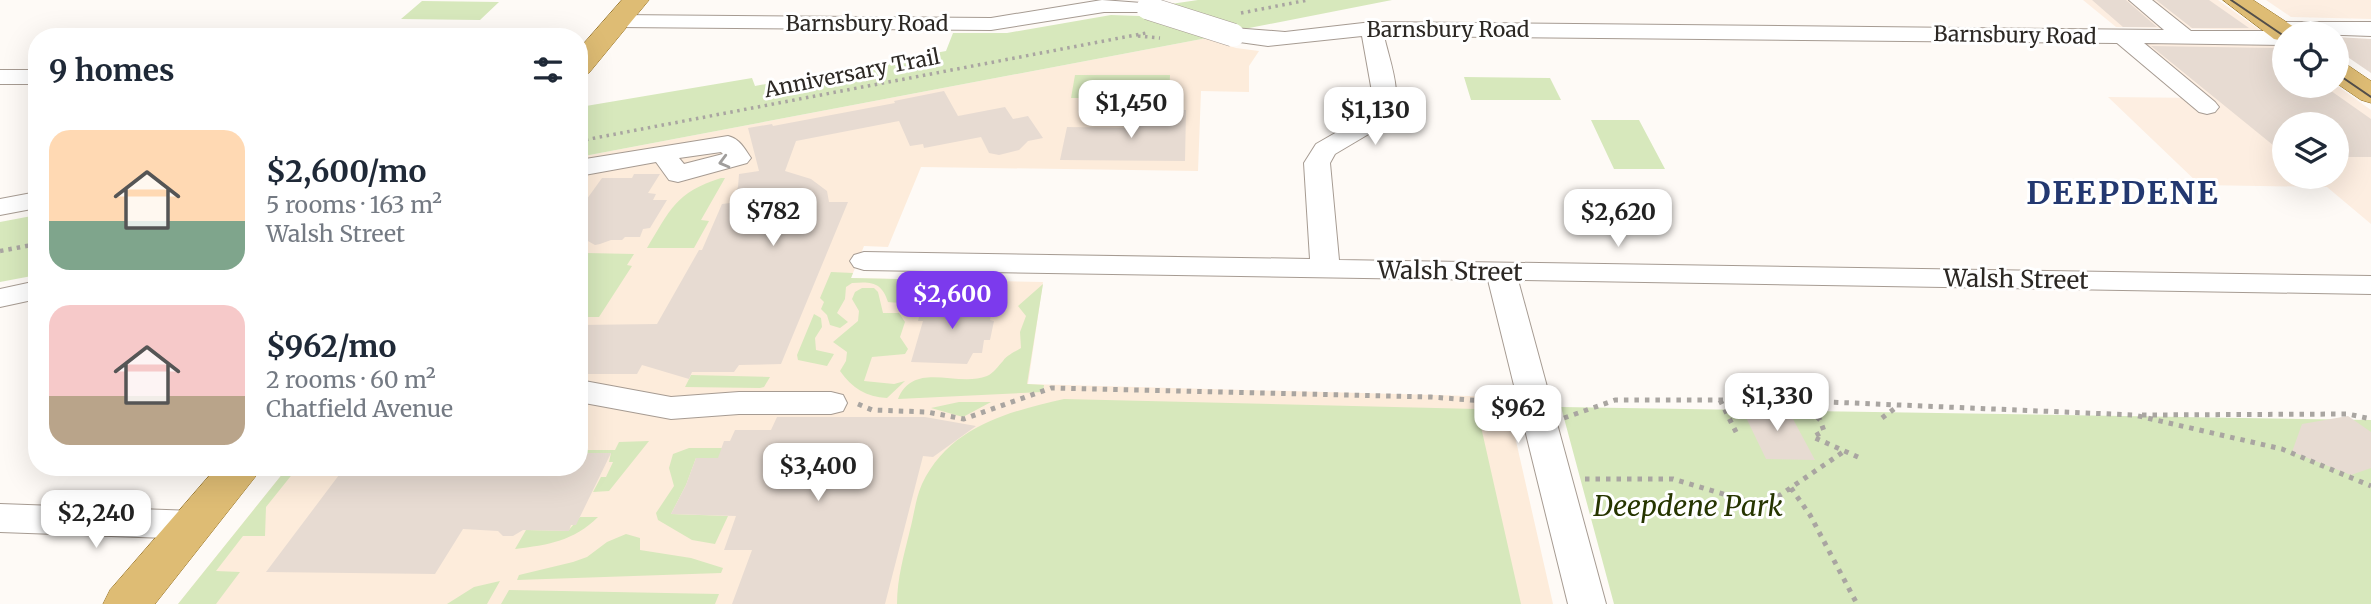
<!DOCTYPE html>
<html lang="en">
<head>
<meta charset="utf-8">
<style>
  :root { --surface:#fff; --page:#f6f6f7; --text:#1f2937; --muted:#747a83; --accent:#7c3aed }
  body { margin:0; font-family:Merriweather,serif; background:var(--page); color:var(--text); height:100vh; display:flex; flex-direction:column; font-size:26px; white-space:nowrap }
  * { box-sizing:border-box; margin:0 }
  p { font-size:23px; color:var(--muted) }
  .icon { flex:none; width:38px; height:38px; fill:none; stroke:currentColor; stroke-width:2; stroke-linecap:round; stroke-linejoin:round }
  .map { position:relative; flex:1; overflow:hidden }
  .side { position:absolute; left:28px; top:28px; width:560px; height:448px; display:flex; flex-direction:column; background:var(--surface); border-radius:28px; box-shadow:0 7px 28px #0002 }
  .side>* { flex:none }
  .controls { position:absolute; left:2272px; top:21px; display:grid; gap:14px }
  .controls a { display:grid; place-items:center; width:77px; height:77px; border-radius:50%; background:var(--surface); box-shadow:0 7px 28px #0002; font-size:35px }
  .price { position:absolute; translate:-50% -60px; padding:0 16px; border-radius:14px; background:#fff; color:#222; font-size:23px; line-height:46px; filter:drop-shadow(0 2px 4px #0008) }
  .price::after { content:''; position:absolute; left:50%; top:42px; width:21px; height:16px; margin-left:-10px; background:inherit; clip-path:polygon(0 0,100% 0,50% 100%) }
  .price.current { background:var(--accent); color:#fff }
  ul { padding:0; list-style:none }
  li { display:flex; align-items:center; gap:21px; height:175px; padding:0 21px }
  li span { display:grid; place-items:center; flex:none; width:196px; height:140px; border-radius:21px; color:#555 }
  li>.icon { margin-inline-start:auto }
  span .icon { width:84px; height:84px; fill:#fffc; stroke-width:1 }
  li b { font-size:30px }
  h2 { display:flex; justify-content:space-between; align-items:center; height:84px; padding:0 21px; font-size:30px }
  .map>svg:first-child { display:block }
  .commercial { fill:#fdeee1; fill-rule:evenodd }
  .built { fill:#fdecdb }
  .green { fill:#d7e8bc }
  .building { fill:#e7dbd2 }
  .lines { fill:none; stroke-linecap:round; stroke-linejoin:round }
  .minor-casing { stroke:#a69b92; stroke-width:2 }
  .major-casing { stroke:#916c1c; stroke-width:1 }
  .path-far2 { stroke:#a9a5a1; stroke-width:3.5; stroke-dasharray:2.5 4.5; stroke-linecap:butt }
  .path-far1 { stroke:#a9a5a1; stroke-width:4.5; stroke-dasharray:3.5 5; stroke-linecap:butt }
  .path { stroke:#a9a5a1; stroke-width:5; stroke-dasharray:4.5 6; stroke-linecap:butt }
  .minor { fill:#fff; fill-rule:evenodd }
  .major { fill:#debc74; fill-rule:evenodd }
  .tram { stroke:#534f4b; stroke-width:2 }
  .minor-bridge-casing { stroke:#a69b92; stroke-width:24; stroke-linecap:butt }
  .minor-bridge { stroke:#fff; stroke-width:23 }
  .oneway { stroke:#a09e9c }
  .labels { text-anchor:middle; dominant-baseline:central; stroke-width:6; stroke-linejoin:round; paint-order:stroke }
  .far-street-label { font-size:21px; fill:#2c2824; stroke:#fff }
  .street-label { font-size:24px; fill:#2c2824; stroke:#fff }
  .near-park-label { font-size:28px; font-style:italic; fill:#263500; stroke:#fff }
  .district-label { font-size:32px; font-weight:bold; letter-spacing:2px; fill:#233870; stroke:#fff }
</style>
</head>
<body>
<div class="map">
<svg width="2371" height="604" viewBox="0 0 2371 604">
  <rect width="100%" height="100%" fill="#fefaf6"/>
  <!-- commercial -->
  <path class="commercial" d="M2083 0H2218L2260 30 2116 27Z
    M2266 0H2371V19L2291 17Z
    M2135 42 2280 44 2284 47V86L2336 85 2371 110V224L2327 187 2200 185 2108 97 2202 98ZM2284 124H2336V177H2284Z"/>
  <!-- built -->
  <path class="built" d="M1207 38 1236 48 1259 51 1249 66V92L1201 91 1198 171 921 167 888 247 864 246 851 278 1043 282 1028 384 1506 397 1553 604H178L288 467H579V157Z"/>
  <!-- green -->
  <path class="green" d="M1198 0H1392L1239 30 1164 5Z
    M422 1 499 2 480 20 401 19Z
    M1111 15 1139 16 1207 38 579 157 580 107 752 78 755 86 946 51 953 33H1007Z
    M1075 75H1170L1169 98H1071Z
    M1464 77 1550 78 1561 100H1471Z
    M1591 120H1639L1665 169H1614Z
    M721 178H725L701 220 709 221 694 248H647C670 210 676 192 721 178Z
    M37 215V275L0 282V222Z
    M586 253 634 254 627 265 632 266 599 317H579V262Z
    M831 272 853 273 851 278 943 280C936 301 908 304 888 302 882 283 873 281 852 283L846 287 845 299 837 313 848 322 840 328 830 325 827 315 821 309 824 302 820 298Z
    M1043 284 1027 384 1044 385 1043 392 898 399C914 360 957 388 987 376 994 373 998 366 1003 361 1007 355 1015 352 1021 348L1020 332 1026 316 1018 306Z
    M862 288H874L878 292 883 313H899L905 322 900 337 908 349 905 354 872 357 864 381 894 384 905 381 887 398C866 397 852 388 840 371L846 361 847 352 833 342 858 321 859 311 852 299 855 292Z
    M814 314 821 318 822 327 815 338 816 350 834 354 827 366 798 360 797 355Z
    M691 375 770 377 764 387 760 388 685 387Z
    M1064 399 1477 409 1521 604H897C897 578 904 555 910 530 914 515 916 497 922 484 950 426 1008 412 1064 399Z
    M959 402H991L963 417 931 408Z
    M1561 407 2371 420V604H1614Z
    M649 441 609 491 593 492 601 477H606L613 462H609L611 453H584L585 450H615L619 442Z
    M689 448H730L726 458H696L686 485 671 514 728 516 715 544 692 540 658 520 656 513 674 486 669 468 673 454Z
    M288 467H298L266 507 265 536H243L216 571 240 572 216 604H178Z
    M580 517H598C574 541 548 545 515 549L526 530 568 531Z
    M626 534 640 538V550L691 558 723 568 721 573 517 580 519 575 573 562 587 557 607 542Z
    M500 581 487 604H447L474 587Z
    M509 590 719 594 715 604H501Z"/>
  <!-- building -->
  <path class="building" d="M2092 0H2126L2157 27H2123Z
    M2156 0H2209L2249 28H2192Z
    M2336 37 2371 39V73L2336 49Z
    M2151 46 2276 48 2284 53V86H2324L2371 119V157H2336V124H2284V154Z
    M944 91 958 116 1005 107 1013 119 1028 116 1043 138 1028 141 1019 150 999 155 989 153 981 137 924 148 923 144 910 146 899 121 796 141 785 171 811 179 827 191 829 202H848L781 364 739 365 734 372H692L689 379 642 365 637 374H579V325L657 324 699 250H702L722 204 730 203 738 187 739 174 759 171 748 128 772 124 773 126 895 103 894 101Z
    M1135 110H1186L1185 161 1060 160 1067 127 1134 128Z
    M634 174H660L648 193 656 194 653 200H667L650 228 643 229 640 237H625L622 240H611L600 244 595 245 579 236V210L602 178H632Z
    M958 299 987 300 984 309H992L990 320 994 321 990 340H984L982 353H973L967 364 911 362 923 321H918L923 301 958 302Z
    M1740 405 1786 406 1815 460 1766 459Z
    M2348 416 2371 432V468L2351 475 2292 452 2302 424Z
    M777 417H925L976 426 933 457 923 456 885 604H732L752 550H724L736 516 671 514 686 485 696 458H718L724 441H730L735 430H771Z
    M579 453H611L576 525H571L569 531 523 530 513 536H503L498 531 463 529 435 574 266 572 345 467H579Z"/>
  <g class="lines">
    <!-- minor casing -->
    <g class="minor-casing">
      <path id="minor" d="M1102 0 1155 4 1159 8 1155 12H1104L991 30 619 27 611 26 608 21 611 16 619 15 991 18Z
        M2129 0H2152L2191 31H2267L2265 28 2268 23 2276 22H2371V36L2284 33V45L2144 43 2215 102 2219 107 2215 112 2207 114 2199 112 2117 43 1384 36C1390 63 1405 98 1389 122L1335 154 1330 163 1339 260 2371 276V294L1518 280 1606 604H1568L1488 280 864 270 854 267 850 261 854 255 864 252 1310 259 1304 163 1316 144 1370 113 1374 103 1362 36 1268 46 1225 40 1222 35 1225 30 1233 28 1285 32 1372 22 2164 30Z
        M0 70H37V84H0Z
        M728 136C740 139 744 148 751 158L747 163 678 182 669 180 656 162 579 176V160ZM721 152 723 154 684 164 679 158Z
        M37 192V208L0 215V199Z
        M37 281V299L0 307V289Z
        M579 380 671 397 739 392H831L843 395 847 403 843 411 831 414H739L671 419 579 402Z
        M0 504 194 511 207 515 212 525 207 535 194 539 0 532Z"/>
    </g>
    <!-- major casing -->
    <g class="major-casing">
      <path id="major" d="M622 0H649L589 73 579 75V49Z
        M2223 0H2253L2294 27 2297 33H2284V41L2274 39Z
        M2336 62 2346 64 2371 81V103L2361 100 2336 83Z
        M217 467H263L155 604H103L110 590Z"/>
    </g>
    <!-- path-far2 -->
    <path class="path-far2" d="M1241 13 1308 0
      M1138 36 1160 38
      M579 141 1146 33"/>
    <!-- path-far1 -->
    <path class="path-far1" d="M0 251 37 244"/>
    <!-- path -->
    <path class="path" d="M1720 400 1738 436
      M1802 402 1820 420 1824 431 1813 437 1858 457
      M858 404 872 410 927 412 964 419 1051 388 1431 397 1484 401 1490 416 1510 417
      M2142 415 2348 414 2371 419
      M1564 418 1615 400H1782L2134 415 2282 449 2371 486
      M1882 418 1898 406
      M1585 479H1673L1764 506 1846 450
      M1791 488 1810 515 1857 604"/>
    <!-- minor -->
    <use href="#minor" class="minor"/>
    <!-- major -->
    <use href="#major" class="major"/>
    <!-- tram -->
    <path class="tram" d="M2231 0 2284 36
      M2336 73 2371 97"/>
    <!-- minor-bridge casing -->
    <g class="minor-bridge-casing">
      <path id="minor-bridge" d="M1148 8 1233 35"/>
    </g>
    <!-- minor-bridge -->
    <use href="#minor-bridge" class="minor-bridge"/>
  </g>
  <!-- one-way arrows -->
  <defs><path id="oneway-chevron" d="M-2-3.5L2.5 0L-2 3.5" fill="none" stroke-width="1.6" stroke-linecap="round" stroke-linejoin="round" transform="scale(1.75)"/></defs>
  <use class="oneway" href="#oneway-chevron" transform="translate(724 162) rotate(165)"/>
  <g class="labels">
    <!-- far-street labels -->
    <g class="far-street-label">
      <text x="867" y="23">Barnsbury Road</text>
      <text x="1448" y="29">Barnsbury Road</text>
      <text transform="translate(2015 35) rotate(1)">Barnsbury Road</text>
      <text transform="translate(852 73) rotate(-11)">Anniversary Trail</text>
    </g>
    <!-- street labels -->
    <g class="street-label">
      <text transform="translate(1450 271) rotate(1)">Walsh Street</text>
      <text transform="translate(2016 279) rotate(1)">Walsh Street</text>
    </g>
    <!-- near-park labels -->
    <g class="near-park-label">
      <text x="1688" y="506">Deepdene Park</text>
    </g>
    <!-- district labels -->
    <g class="district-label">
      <text x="2123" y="193">DEEPDENE</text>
    </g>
  </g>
</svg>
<div class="controls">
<a><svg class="icon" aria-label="locate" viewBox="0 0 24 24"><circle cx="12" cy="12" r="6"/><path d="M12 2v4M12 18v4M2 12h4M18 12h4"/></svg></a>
<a><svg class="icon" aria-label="layers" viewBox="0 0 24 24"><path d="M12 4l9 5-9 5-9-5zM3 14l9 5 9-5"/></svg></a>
</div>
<b class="price" style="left:1131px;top:140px">$1,450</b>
<b class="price" style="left:1375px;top:147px">$1,130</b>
<b class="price" style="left:773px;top:248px">$782</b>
<b class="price" style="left:1618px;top:249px">$2,620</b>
<b class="price current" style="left:952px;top:331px">$2,600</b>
<b class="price" style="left:1777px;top:433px">$1,330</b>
<b class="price" style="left:1518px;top:445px">$962</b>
<b class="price" style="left:818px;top:503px">$3,400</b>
<b class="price" style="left:96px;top:550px">$2,240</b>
<section class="side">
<h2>9 homes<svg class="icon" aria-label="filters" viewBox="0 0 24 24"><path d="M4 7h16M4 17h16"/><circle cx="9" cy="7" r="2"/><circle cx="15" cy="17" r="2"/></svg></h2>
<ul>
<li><span style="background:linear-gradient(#ffd9b3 65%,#7fa58c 0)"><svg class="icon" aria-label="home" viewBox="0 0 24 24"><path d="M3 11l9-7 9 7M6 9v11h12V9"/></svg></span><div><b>$2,600/mo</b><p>5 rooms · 163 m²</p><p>Walsh Street</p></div></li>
<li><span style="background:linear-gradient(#f6c9c9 65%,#b9a48a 0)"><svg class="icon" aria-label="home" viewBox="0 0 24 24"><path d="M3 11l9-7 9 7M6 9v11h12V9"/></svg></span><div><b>$962/mo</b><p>2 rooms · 60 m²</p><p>Chatfield Avenue</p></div></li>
</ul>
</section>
</div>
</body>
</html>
